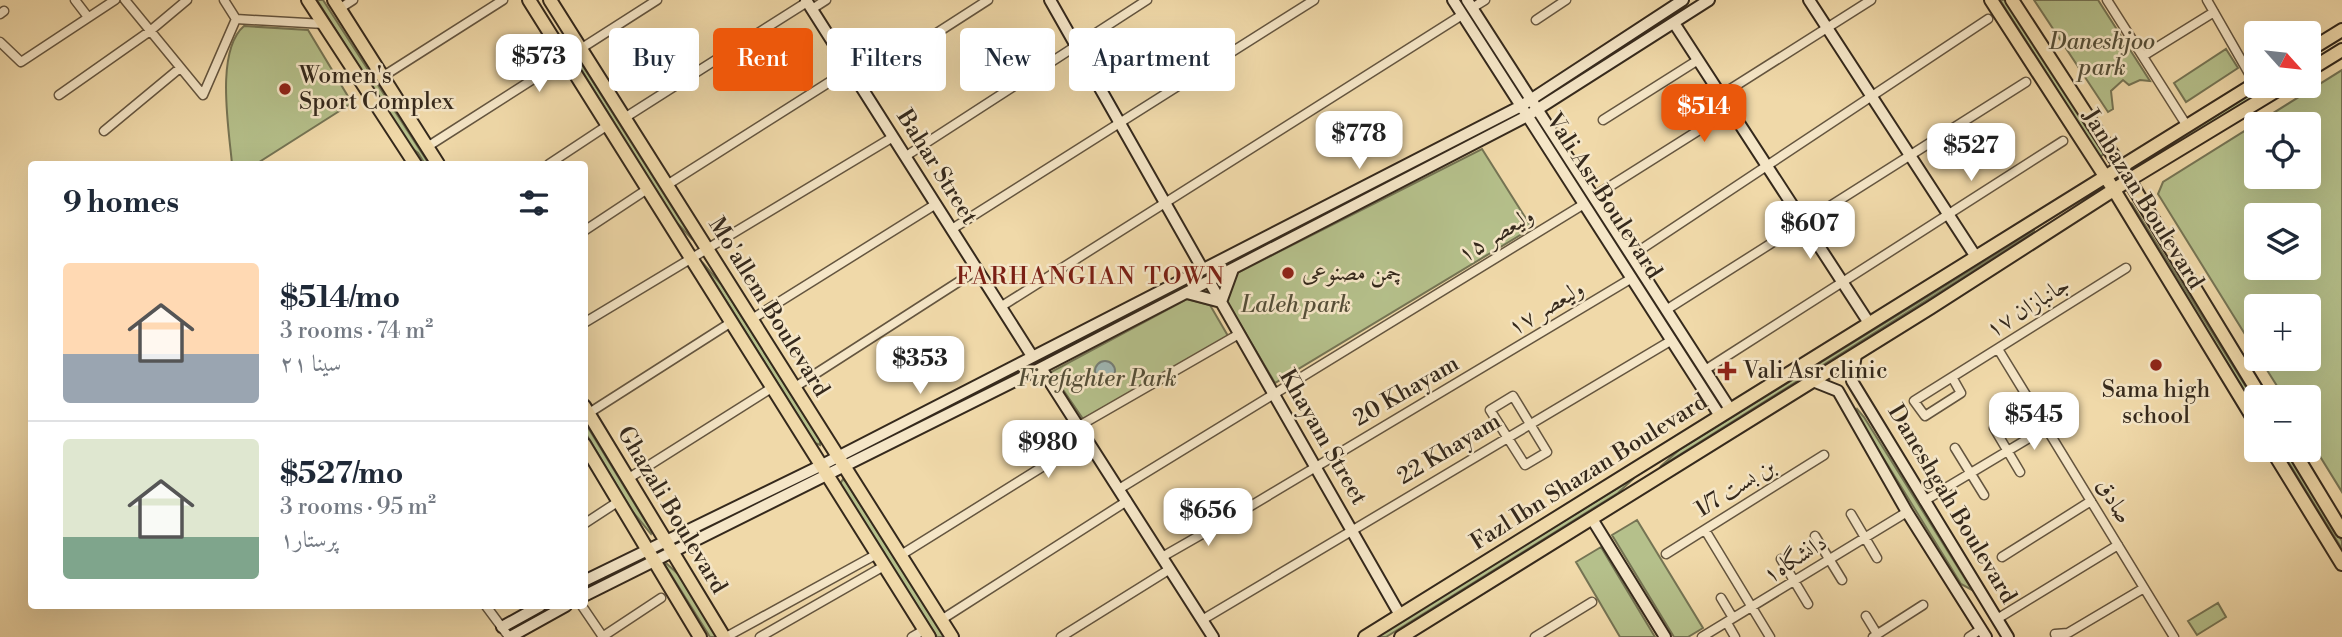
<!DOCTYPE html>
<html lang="en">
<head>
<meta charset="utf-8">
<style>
  :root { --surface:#fff; --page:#f2f2f3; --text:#1f2937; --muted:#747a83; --line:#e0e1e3; --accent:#ea580c }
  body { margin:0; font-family:"Libre Bodoni",Amiri,serif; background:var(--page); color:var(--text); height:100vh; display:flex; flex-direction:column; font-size:26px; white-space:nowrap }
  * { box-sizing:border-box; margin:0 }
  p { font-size:23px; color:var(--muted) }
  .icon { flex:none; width:38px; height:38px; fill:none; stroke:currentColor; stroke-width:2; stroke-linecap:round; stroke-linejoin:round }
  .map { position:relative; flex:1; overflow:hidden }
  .drawer { position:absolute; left:28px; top:161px; width:560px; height:448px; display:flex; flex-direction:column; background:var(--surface); border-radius:7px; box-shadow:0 7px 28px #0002 }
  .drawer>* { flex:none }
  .hud { position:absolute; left:609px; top:28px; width:665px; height:63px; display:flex; gap:14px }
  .needle { width:46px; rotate:117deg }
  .fabs { position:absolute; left:2244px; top:21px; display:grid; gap:14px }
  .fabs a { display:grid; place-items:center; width:77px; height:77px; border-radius:7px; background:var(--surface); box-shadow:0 7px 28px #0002; font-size:35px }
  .price { position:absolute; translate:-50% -60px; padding:0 16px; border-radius:14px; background:#fff; color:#222; font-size:23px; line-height:46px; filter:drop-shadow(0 2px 4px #0008) }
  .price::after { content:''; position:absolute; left:50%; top:42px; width:21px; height:16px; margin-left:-10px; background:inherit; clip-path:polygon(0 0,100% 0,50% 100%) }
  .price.current { background:var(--accent); color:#fff }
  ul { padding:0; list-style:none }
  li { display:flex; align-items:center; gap:21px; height:175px; padding:0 35px }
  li+li { border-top:2px solid var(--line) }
  li span { display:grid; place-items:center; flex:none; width:196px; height:140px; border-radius:7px; color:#555 }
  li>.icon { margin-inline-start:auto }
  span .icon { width:84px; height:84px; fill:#fffc; stroke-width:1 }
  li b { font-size:30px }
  h2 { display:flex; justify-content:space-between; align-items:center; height:84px; padding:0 35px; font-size:30px }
  .pill { padding:0 24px; border-radius:7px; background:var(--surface); box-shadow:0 7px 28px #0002; font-size:24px; line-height:63px }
  .pill.current { background:var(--accent); color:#fff }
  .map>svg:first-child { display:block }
  .green { fill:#b5c08b; stroke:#757454; stroke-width:2; fill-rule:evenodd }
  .water { fill:#9fb7b4; stroke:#757e77; stroke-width:2 }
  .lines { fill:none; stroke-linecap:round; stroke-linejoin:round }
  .street-casing { stroke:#64553f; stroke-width:11 }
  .secondary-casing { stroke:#35291c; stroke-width:14 }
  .primary-casing { stroke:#35291c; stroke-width:16 }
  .street { stroke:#f5e6c7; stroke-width:8 }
  .secondary { stroke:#f5e6c7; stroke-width:10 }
  .primary { stroke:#f0d9a9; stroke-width:12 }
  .poi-dot { fill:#8f2418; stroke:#f5e6c7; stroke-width:2.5 }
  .labels { text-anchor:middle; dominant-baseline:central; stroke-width:5; stroke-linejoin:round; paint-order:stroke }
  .park-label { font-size:23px; font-style:italic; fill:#554f38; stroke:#f5e6c7 }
  .poi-label { font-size:23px; fill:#35291c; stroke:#f5e6c7; text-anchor:start }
  .street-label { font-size:23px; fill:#35291c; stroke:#f5e6c7 }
  .neighbourhood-label { font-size:24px; letter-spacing:2px; fill:#7a1f14; stroke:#f5e6c7 }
</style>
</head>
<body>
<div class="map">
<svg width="2342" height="637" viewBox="0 0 2342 637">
  <rect width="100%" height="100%" fill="#f0d9a9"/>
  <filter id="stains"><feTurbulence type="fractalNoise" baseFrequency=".00286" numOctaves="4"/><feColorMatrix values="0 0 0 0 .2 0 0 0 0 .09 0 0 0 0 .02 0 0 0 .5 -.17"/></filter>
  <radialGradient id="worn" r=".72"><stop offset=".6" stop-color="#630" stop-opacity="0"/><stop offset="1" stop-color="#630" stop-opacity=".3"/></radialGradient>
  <!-- green -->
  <path class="green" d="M317 0H323L429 164H425L418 153 408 145Z
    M2000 0H2006L2105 153 2100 157Z
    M2034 0H2098L2150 81 2140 80 2129 85 2123 80 2111 91 2113 109 2108 112Z
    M244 26 308 30 352 103 256 164H232C229 129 215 51 244 26Z
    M2226 49 2238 68 2186 102 2174 83Z
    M577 63 583 66 693 240 676 222Z
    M2342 70V492L2308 437V397H2284L2260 359H2308V306H2256V352L2158 194 2163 182ZM2256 124H2308V177H2256ZM2256 215H2308V268H2256Z
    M2263 86H2272L2140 168 2138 164Z
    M1482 149 1532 228 1275 383 1226 300 1237 273Z
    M2132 204 2256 403V410L2131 208Z
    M2034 231V233L1660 467 1679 450Z
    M702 262 721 284 820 440V445L815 443Z
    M1187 299 1210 305 1228 336 1083 419 1051 372Z
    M1857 409 1864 417 1972 590 1961 584 1855 412Z
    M584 421 652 532 651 534 632 511 585 432Z
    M2281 450H2285L2342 541V549Z
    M1634 478 1618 493 1386 637H1376Z
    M843 479 846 482 945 637H937L840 484Z
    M1637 520 1703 628 1688 637H1674L1612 535Z
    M1601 547 1655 637H1620L1576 562Z
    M666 563 679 575 717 637H710L665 565Z
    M2218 603 2226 617 2197 635 2188 621Z"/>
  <!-- water -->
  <path class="water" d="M1095 371a10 10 0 1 1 20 0a10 10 0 1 1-20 0Z"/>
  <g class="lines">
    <!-- street casing -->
    <g class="street-casing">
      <path id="street" d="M75 0 88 17
        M125 0 203 95 236 19
        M224 0 236 19
        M2107 0 2187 126
        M2207 0 2255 84
        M1472 8 1485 0
        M339 9 353 0
        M812 9 826 0
        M0 14 4 11
        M236 19 324 24
        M1536 20 1566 0
        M0 42 21 62 115 0
        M2143 56 2214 12
        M382 77 503 0
        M859 83 988 0
        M59 95 150 31 187 0
        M1721 95 1871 0
        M626 117 807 2
        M1603 120 1698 60
        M104 131 180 68
        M427 147 657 0
        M906 156 1147 0
        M549 164 608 125
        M667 185 850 69
        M1593 197 1731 110
        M952 229 1314 0
        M584 231 646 190
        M1631 256 1988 19
        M1002 306 1462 15
        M1666 310 2026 82
        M752 319 936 204
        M584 323 893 137
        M1998 349 2174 637
        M1705 370 2063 141
        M1952 377 1961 393 1925 416 1914 401 2126 268
        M795 387 977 270
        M1513 396 1547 452 1525 465 1490 410Z
        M589 413 730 323
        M1079 426 1239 334
        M1994 428 2020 472
        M1955 448 1984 495
        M629 478 773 387
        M1119 489 1584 204
        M1924 501 2046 428
        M1851 514 1877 558
        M584 524 619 501
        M1705 530 1770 637
        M1815 536 1842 580
        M1666 554 1824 455
        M901 555 1087 439
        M1162 557 1239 513 1632 278
        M2002 557 2091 501
        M1781 559 1808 604
        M1721 598 1733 618
        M486 606 509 637
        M582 606 603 637
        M1866 616 1877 634
        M1997 619 2118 545
        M941 620 1127 501
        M1202 620 1672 340
        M1727 623 1735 637
        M2055 634 2068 633 2144 588
        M602 637 661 598
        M726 637 877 554
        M760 637 884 566
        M912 637 924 630
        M1061 637 1170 569
        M1535 637 1592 602
        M1702 637 1907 512
        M1873 637 1923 605
        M1969 637 1981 629"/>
    </g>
    <!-- secondary casing -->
    <g class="secondary-casing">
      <path id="secondary" d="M806 0 1032 356
        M1050 0 1202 268
        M1453 0 1720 416
        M1467 0 1730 409
        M1809 0 1976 257
        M1674 23 1869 323
        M1209 281 1400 615
        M1187 293 1221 302 1233 269
        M1856 354 1852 381 2008 637
        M1041 368 1213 637
        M1813 381 1838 391 1907 512 1986 637
        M1592 519 1665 637
        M584 581 822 465 1521 106 1683 0
        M584 596 1041 368 1527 116 1709 0
        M502 627 540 606
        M510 637 566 606"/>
    </g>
    <!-- primary casing -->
    <g class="primary-casing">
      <path id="primary" d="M308 0 415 164
        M334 0 438 164
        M529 0 929 637
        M550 0 952 637
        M1991 0 2114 190 2256 423
        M2012 0 2129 180 2261 397
        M2308 51 2342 30
        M2308 71 2342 50
        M584 406 724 637
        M584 444 700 637
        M2272 450 2342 564
        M2293 450 2342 531
        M1365 637 2256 83
        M1401 637 1930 308 2129 180 2284 86"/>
    </g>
    <!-- street -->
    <use href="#street" class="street"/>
    <!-- secondary -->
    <use href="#secondary" class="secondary"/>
    <!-- primary -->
    <use href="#primary" class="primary"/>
  </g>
  <!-- markers -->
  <g class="poi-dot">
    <circle cx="285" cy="89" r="7"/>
    <circle cx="1288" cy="273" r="7"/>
    <circle cx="2156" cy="365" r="7"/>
    <path d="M1723.5 360.5h7v7h7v7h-7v7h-7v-7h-7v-7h7z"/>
  </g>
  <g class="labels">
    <!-- park labels -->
    <g class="park-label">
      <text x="2102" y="42">Daneshjoo<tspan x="2102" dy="26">park</tspan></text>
      <text x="1296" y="305">Laleh park</text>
      <text x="1097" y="379">Firefighter Park</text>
    </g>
    <!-- poi labels -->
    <g class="poi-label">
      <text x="299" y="76">Women's<tspan x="299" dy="26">Sport Complex</tspan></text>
      <text x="1302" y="273">چمن مصنوعی</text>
      <text x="1743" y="371">Vali Asr clinic</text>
      <text x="2156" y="390" text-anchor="middle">Sama high<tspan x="2156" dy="26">school</tspan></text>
    </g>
    <!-- street labels -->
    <g class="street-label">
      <text transform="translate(937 167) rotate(58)">Bahar Street</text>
      <text transform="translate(1604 196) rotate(57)">Vali Asr Boulevard</text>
      <text transform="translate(2143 199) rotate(58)">Janbazan Boulevard</text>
      <text transform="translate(1496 235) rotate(-31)">ولیعصر ۱۵</text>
      <text transform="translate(769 307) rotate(58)">Mo'allem Boulevard</text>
      <text transform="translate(2028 307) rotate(-32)">جانبازان ۱۷</text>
      <text transform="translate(1546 308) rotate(-31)">ولیعصر ۱۷</text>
      <text transform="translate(1406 391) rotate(-30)">20 Khayam</text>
      <text transform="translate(1323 437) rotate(60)">Khayam Street</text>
      <text transform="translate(1449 449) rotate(-31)">22 Khayam</text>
      <text transform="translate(1589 472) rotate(-32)">Fazl Ibn Shazan Boulevard</text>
      <text transform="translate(1735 488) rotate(-32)">بن بست 1/7</text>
      <text transform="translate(2114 501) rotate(59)">صادق</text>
      <text transform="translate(1952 504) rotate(59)">Daneshgah Boulevard</text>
      <text transform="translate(672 510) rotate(59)">Ghazali Boulevard</text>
      <text transform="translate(1795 559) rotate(-32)">دانشگاه۱</text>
    </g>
    <!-- neighbourhood labels -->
    <g class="neighbourhood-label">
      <text x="1091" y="277">FARHANGIAN TOWN</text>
    </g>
  </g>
  <rect width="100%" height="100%" filter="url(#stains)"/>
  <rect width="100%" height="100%" fill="url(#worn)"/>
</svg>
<div class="fabs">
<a><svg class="needle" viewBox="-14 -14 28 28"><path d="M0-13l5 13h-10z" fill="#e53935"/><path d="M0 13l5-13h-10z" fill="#747a83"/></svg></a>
<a><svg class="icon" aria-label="locate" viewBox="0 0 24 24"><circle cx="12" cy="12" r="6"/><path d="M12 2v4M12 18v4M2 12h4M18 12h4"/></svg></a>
<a><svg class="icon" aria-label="layers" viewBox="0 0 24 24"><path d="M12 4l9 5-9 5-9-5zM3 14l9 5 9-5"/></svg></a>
<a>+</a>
<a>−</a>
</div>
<b class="price" style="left:539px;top:94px">$573</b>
<b class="price current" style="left:1704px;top:144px">$514</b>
<b class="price" style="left:1359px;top:171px">$778</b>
<b class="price" style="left:1971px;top:183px">$527</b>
<b class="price" style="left:1810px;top:261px">$607</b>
<b class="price" style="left:920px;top:396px">$353</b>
<b class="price" style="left:2034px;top:452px">$545</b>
<b class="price" style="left:1048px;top:480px">$980</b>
<b class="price" style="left:1208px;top:548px">$656</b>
<div class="hud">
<a class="pill">Buy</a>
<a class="pill current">Rent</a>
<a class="pill">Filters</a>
<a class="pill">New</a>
<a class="pill">Apartment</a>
</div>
<section class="drawer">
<h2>9 homes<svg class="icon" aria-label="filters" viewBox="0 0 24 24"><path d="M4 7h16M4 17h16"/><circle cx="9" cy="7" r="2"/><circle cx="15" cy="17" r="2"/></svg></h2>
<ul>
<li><span style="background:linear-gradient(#ffd9b3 65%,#9aa5b1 0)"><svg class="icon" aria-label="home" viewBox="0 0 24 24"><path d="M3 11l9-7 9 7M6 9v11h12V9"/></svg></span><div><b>$514/mo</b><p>3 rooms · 74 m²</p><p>سینا ۲۱</p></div></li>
<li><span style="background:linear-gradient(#dfe7d0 70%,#7fa58c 0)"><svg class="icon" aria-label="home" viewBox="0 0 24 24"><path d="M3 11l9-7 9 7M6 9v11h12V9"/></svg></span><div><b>$527/mo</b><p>3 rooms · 95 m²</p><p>پرستار۱</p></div></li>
</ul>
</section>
</div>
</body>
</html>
